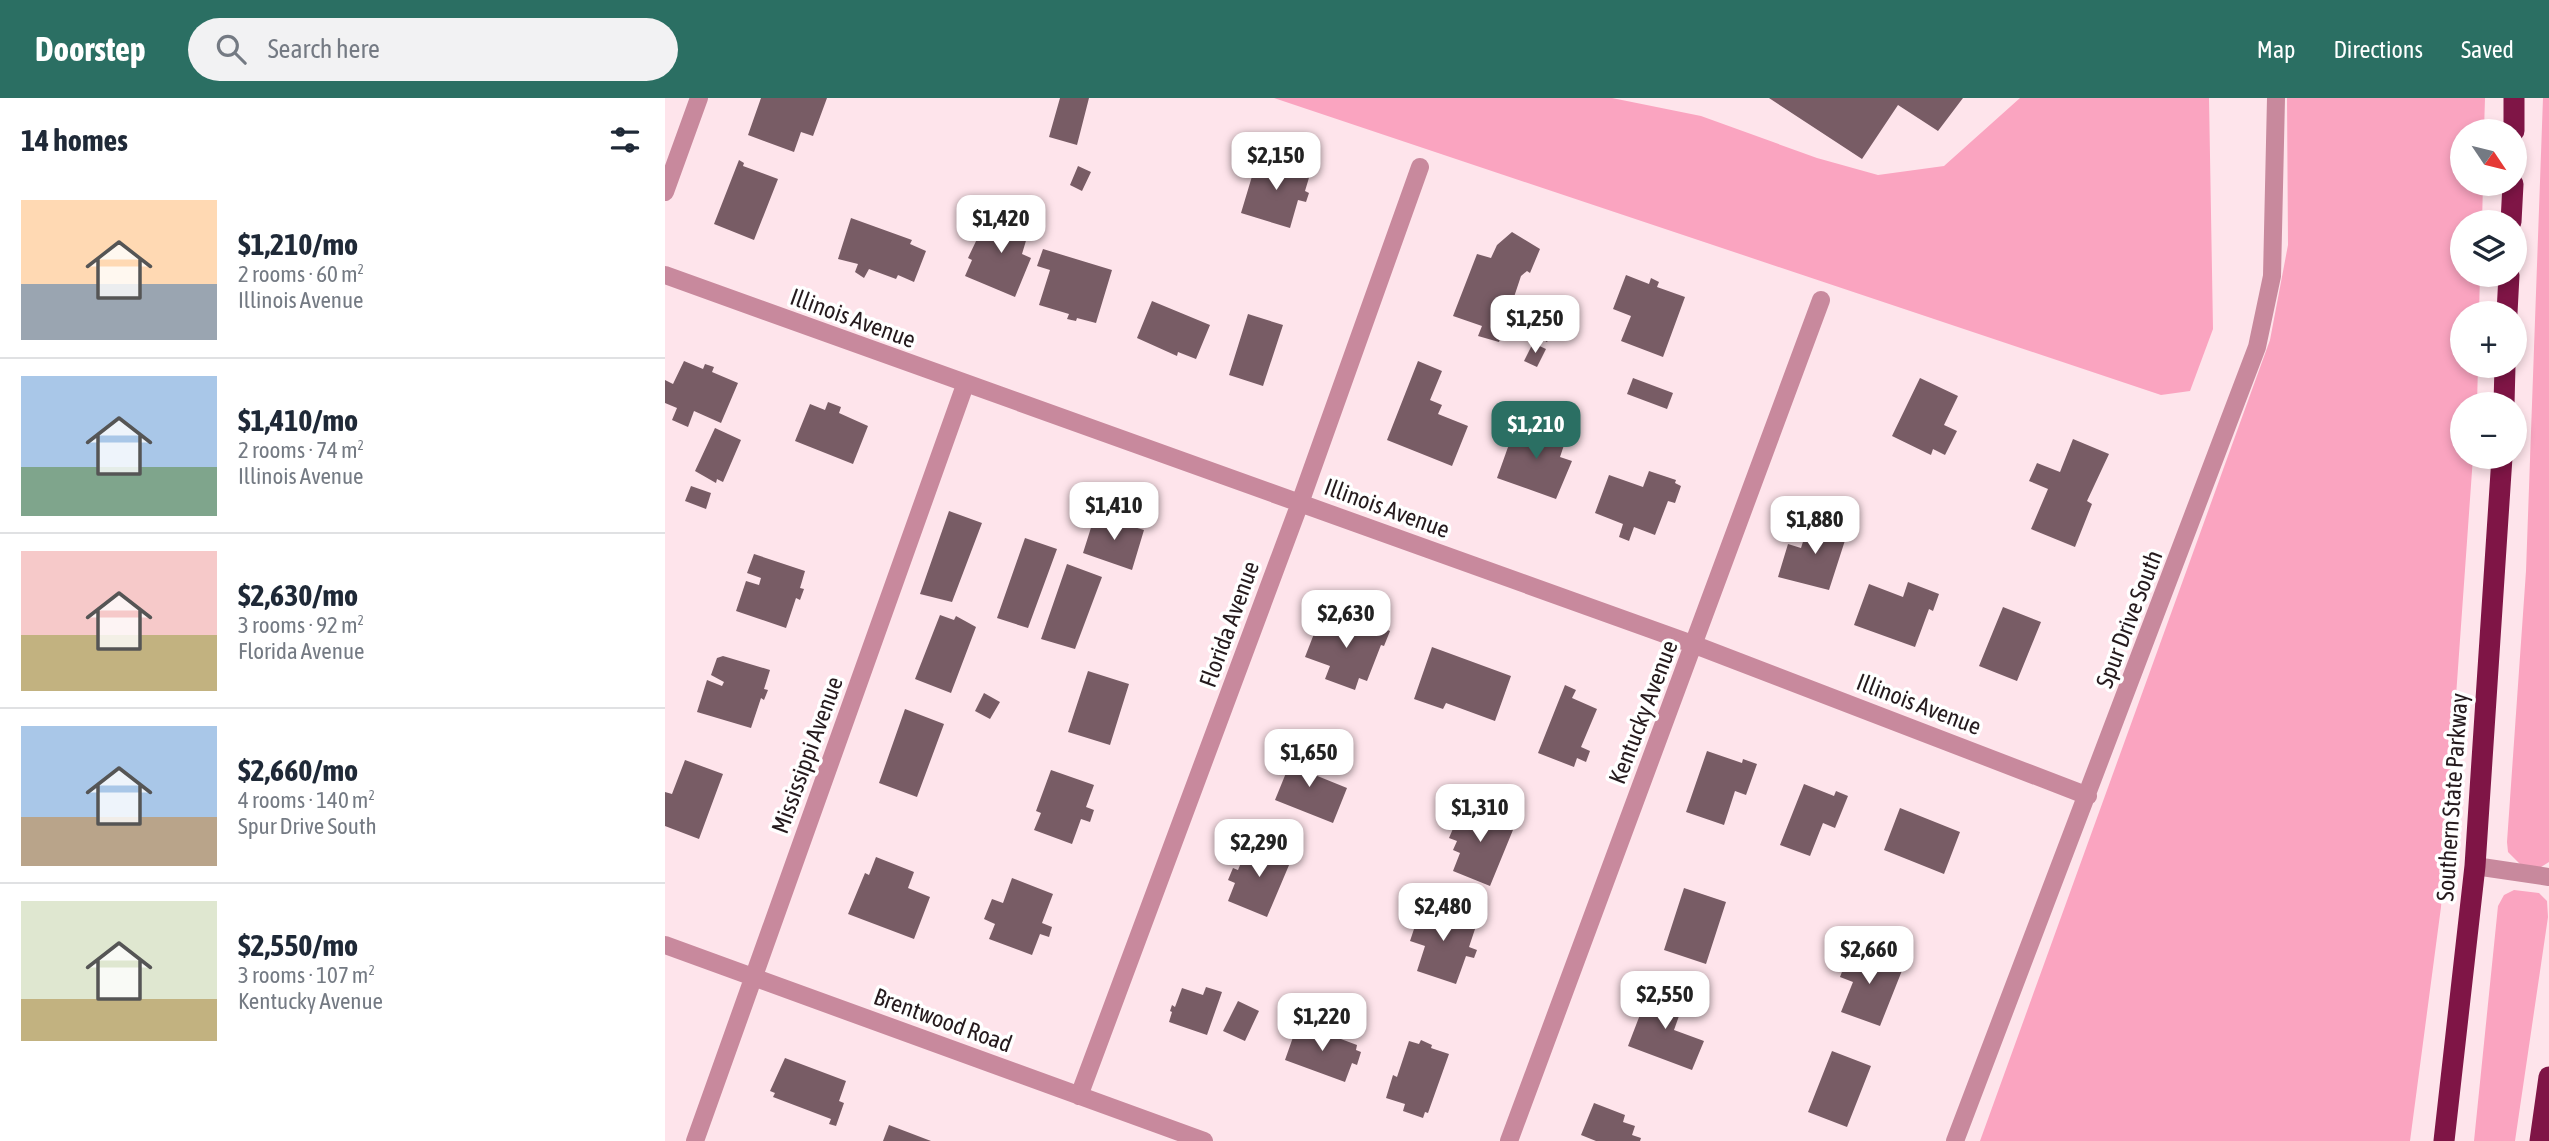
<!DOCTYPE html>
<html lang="en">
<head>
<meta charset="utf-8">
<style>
  :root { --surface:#fff; --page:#f2f2f3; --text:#1f2937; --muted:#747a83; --line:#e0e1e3; --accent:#2b6f63 }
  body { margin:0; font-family:"Asap Condensed",sans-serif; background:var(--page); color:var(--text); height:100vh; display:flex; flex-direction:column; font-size:26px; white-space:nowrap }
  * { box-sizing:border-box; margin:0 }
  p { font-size:23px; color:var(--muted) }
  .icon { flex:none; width:38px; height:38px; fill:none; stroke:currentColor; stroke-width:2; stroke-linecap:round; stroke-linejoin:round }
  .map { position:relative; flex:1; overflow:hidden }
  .details { display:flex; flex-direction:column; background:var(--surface); width:665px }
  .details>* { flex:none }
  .needle { width:46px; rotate:125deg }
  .buttons { position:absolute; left:1785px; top:21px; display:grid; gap:14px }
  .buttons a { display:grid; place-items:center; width:77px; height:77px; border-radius:50%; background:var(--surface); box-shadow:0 4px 10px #0003; font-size:35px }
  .price { position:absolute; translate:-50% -60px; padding:0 16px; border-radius:14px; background:#fff; color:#222; font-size:23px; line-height:46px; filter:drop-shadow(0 2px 4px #0008) }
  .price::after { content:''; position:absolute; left:50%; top:42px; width:21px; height:16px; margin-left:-10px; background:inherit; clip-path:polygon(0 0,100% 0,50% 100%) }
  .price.active { background:var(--accent); color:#fff }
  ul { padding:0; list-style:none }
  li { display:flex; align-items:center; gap:21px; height:175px; padding:0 21px }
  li+li { border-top:2px solid var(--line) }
  li span { display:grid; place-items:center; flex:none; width:196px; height:140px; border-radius:0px; color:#555 }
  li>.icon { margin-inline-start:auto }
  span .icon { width:84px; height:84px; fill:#fffc; stroke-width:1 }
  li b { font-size:30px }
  h2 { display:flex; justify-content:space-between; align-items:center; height:84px; padding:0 21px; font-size:30px }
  header { display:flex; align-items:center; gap:42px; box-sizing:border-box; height:98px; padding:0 35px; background:var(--accent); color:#fff }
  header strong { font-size:33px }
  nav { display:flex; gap:38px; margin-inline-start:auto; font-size:24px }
  .search { width:490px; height:63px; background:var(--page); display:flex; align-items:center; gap:18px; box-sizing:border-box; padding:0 24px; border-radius:38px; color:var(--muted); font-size:26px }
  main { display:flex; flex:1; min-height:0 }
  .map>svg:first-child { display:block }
  .green { fill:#faa4c0 }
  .building { fill:#785c65 }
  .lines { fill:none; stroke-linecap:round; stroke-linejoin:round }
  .minor { stroke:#c8899d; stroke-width:18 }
  .highway { stroke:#7f1546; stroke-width:21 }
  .labels { text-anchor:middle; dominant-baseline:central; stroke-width:7; stroke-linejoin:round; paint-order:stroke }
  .street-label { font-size:24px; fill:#251a1d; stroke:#fff }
</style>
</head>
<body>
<header>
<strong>Doorstep</strong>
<div class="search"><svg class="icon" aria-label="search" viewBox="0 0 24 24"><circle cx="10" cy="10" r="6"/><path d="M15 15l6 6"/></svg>Search here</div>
<nav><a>Map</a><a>Directions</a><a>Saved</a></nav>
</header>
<main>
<section class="details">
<h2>14 homes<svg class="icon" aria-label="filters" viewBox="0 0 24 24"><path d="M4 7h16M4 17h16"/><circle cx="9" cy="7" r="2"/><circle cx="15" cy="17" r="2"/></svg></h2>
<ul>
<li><span style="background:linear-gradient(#ffd9b3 60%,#9aa5b1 0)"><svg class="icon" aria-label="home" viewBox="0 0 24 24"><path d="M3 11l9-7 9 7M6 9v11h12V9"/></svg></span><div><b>$1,210/mo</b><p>2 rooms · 60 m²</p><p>Illinois Avenue</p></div></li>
<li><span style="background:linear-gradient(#a9c7e8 65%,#7fa58c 0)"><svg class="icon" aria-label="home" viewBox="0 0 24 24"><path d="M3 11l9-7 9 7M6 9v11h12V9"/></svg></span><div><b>$1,410/mo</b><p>2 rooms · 74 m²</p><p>Illinois Avenue</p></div></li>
<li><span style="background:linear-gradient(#f6c9c9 60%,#c2b280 0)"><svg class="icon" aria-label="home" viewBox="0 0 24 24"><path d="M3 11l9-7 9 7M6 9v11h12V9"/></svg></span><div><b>$2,630/mo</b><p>3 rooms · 92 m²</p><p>Florida Avenue</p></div></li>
<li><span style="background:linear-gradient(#a9c7e8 65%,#b9a48a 0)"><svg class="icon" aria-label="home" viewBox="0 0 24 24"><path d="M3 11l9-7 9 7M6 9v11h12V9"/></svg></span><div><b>$2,660/mo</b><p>4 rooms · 140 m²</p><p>Spur Drive South</p></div></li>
<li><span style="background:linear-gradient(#dfe7d0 70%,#c2b280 0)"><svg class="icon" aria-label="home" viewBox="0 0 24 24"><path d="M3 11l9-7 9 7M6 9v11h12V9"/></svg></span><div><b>$2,550/mo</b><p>3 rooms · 107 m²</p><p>Kentucky Avenue</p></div></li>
</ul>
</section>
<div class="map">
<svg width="1884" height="1043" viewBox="0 0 1884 1043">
  <rect width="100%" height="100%" fill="#fee4eb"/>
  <!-- green -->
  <path class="green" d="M609 0H947L1036 18 1152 60 1213 77 1279 68 1355 0H1544L1548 231 1525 293 1496 297Z
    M1622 0H1820L1819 33H1797V86H1818L1817 124H1797V177H1815L1814 215H1797V268H1813L1812 306H1797V359H1808L1776 809 1745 1043H1315L1605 242 1623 147Z
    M1878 0H1884V764L1876 769 1857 768 1843 754 1842 744 1861 473Z
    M1849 792 1874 795 1882 803 1883 819 1850 1043H1809L1833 808 1839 797Z"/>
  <!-- building -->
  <path class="building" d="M96 0H162L148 38 136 34 129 54 83 37Z
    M395 0H424L412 47 384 39Z
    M1104 0H1298L1273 33 1233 7 1197 61Z
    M603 61 646 73 640 93 644 95 641 104 633 102 625 130 576 115 591 65Z
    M74 62 79 65 78 68 113 81 89 142 49 126Z
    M413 68 426 74 417 93 405 87Z
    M341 115 366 126 357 156 366 160 350 199 300 178 307 162 303 160 322 120 336 126Z
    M186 120 247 142 245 146 261 153 249 184 233 177 231 181 204 171 199 180 190 174 193 166 173 161Z
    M847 134 875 151 865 175 862 173 856 178 834 244 813 238 817 228 788 218 812 156 826 160 832 147Z
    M378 151 447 172 431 225 412 220 411 223 402 221 404 216 374 207 385 172 372 168Z
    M961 177 984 186 986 180 994 184 992 189 1020 199 998 259 956 243 966 218 948 211Z
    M487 203 545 227 531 261 513 254 512 258 472 240Z
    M583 216 618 227 598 288 564 277Z
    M879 221 891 228 882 244 869 237Z
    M868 245 881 251 872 269 859 263Z
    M19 263 38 271 40 266 49 269 47 274 73 285 56 325 29 313 23 329 7 322 12 310 0 305V282L8 286Z
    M753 263 777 273 765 302 777 307 773 316 803 328 787 368 722 342Z
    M968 280 1008 295 1002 311 962 296Z
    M1255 280 1293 298 1279 327 1292 333 1280 357 1268 351 1266 357 1227 338Z
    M163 304 176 309 174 315 203 328 188 366 130 343 145 306 160 312Z
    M858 324 902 338 895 359 907 363 891 401 832 380 848 335 854 337Z
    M50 330 76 342 58 384 52 381 51 385 30 373Z
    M1408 341 1444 356 1422 403 1427 406 1410 449 1366 431 1383 391 1364 383 1372 365 1395 374Z
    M984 373 1011 382 1010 385 1016 388 1010 405 1003 403 990 437 969 429 964 443 954 439 958 426 930 415 944 377 978 389Z
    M26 388 46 395 41 411 20 403Z
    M284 413 317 425 287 504 255 496Z
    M430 417 479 432 467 472 418 455Z
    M1155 421 1184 430 1164 492 1113 479 1123 446 1136 450 1142 431 1150 434Z
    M360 440 392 451 363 530 332 520Z
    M89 456 140 473 135 490 139 491 135 502 131 500 121 530 71 513 81 483 94 487 96 480 82 475Z
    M402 466 437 479 410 551 376 541Z
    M1243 484 1274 496 1268 513 1264 511 1250 549 1189 527 1204 486 1238 499Z
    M1338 509 1376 524 1352 583 1314 568Z
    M657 515 701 534 704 525 725 533 719 548 716 547 702 583 694 580 690 592 660 581 665 568 640 559Z
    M275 517 289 522 291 518 311 529 286 595 250 581Z
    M767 549 846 578 830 623 781 605 778 611 749 601Z
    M58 558 105 572 99 591 103 592 99 602 96 600 86 630 32 614 42 582 57 588 59 584 46 577 52 560Z
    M423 573 464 586 445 647 403 634Z
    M900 587 911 592 907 600 932 611 916 649 925 653 921 664 912 660 909 669 873 655Z
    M319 595 335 604 325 621 310 613Z
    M240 611 279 626 252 699 214 685Z
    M623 653 655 666 650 677 682 690 668 725 610 702 623 670 617 668Z
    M1042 653 1077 665 1078 661 1092 666 1081 697 1070 693 1059 727 1021 714Z
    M20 662 58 676 34 741 0 728V694L7 696Z
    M386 672 429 687 421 709 429 712 425 724 416 721 407 746 369 732 376 715 371 713Z
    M1139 686 1169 698 1171 693 1183 698 1170 730 1158 725 1145 758 1115 747Z
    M1235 710 1295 734 1279 776 1219 752Z
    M808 711 819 716 821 712 850 727 825 788 788 773 795 755 788 752 792 743 784 740 796 712 806 716Z
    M585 743 627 760 602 819 563 803 570 785 563 782 568 770 573 772Z
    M211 759 249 774 243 790 265 799 249 841 183 816 200 775 204 777Z
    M347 780 388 796 377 825 387 829 384 839 375 836 367 857 324 841 330 826 319 821 327 801 338 805Z
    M1019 790 1061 804 1041 866 999 852Z
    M757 807 812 825 804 849 812 852 809 860 801 858 791 886 752 873 760 848 745 843Z
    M1186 850 1238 870 1215 928 1176 914 1188 884 1175 879Z
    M986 888 1020 901 1009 932 1039 943 1027 972 963 948Z
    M541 889 557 894 542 937 504 924 507 914 505 913 507 907 510 909 517 890 538 897Z
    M573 903 594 913 580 943 558 933Z
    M633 925 692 947 691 952 696 954 692 967 687 965 680 984 620 962Z
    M756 942 767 947 766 950 784 956 763 1015 760 1014 758 1020 738 1013 740 1006 721 1000 728 977 732 979 744 943 754 946Z
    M1167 953 1206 968 1182 1029 1143 1014Z
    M120 960 181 983 174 1003 179 1005 171 1028 164 1026 166 1021 108 999 110 995 105 993Z
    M929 1005 960 1017 958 1024 970 1028 967 1037 976 1040 975 1043H931L916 1037Z
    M224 1027 266 1043H218Z"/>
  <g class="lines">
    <!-- minor -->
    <path class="minor" d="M0 94 34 0
      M0 177 1030 547 1423 698
      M1810 768 1884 779
      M0 847 539 1043
      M414 998 635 405 755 69
      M30 1043 300 287
      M844 1043 1156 202
      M1290 1043 1592 249 1607 178 1611 0"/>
    <!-- highway -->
    <path class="highway" d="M1849 33V0
      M1846 124 1848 86
      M1842 215 1844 177
      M1839 306 1840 268
      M1779 1043 1810 768 1837 359
      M1875 1043 1884 979"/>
  </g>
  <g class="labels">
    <!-- street labels -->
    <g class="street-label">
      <text transform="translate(188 220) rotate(20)">Illinois Avenue</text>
      <text transform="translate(722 410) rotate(20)">Illinois Avenue</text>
      <text transform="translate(1464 521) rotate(-69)">Spur Drive South</text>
      <text transform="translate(564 526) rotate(-70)">Florida Avenue</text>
      <text transform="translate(1254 606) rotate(21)">Illinois Avenue</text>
      <text transform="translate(978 614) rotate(-69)">Kentucky Avenue</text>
      <text transform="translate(142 657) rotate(-70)">Mississippi Avenue</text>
      <text transform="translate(1787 699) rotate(-86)">Southern State Parkway</text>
      <text transform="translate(278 922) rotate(20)">Brentwood Road</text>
    </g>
  </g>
</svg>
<div class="buttons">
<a><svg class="needle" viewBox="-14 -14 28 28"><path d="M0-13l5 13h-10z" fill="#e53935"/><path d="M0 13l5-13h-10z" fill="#747a83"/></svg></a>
<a><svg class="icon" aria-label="layers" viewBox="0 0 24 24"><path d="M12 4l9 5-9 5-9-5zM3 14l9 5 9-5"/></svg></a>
<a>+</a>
<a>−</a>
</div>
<b class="price" style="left:611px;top:94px">$2,150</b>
<b class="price" style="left:336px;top:157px">$1,420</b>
<b class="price" style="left:870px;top:257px">$1,250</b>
<b class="price active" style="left:871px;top:363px">$1,210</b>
<b class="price" style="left:449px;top:444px">$1,410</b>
<b class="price" style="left:1150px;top:458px">$1,880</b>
<b class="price" style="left:681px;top:552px">$2,630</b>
<b class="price" style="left:644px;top:691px">$1,650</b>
<b class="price" style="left:815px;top:746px">$1,310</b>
<b class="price" style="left:594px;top:781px">$2,290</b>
<b class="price" style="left:778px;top:845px">$2,480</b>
<b class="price" style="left:1204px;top:888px">$2,660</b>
<b class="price" style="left:1000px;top:933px">$2,550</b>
<b class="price" style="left:657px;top:955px">$1,220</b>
</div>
</main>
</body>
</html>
